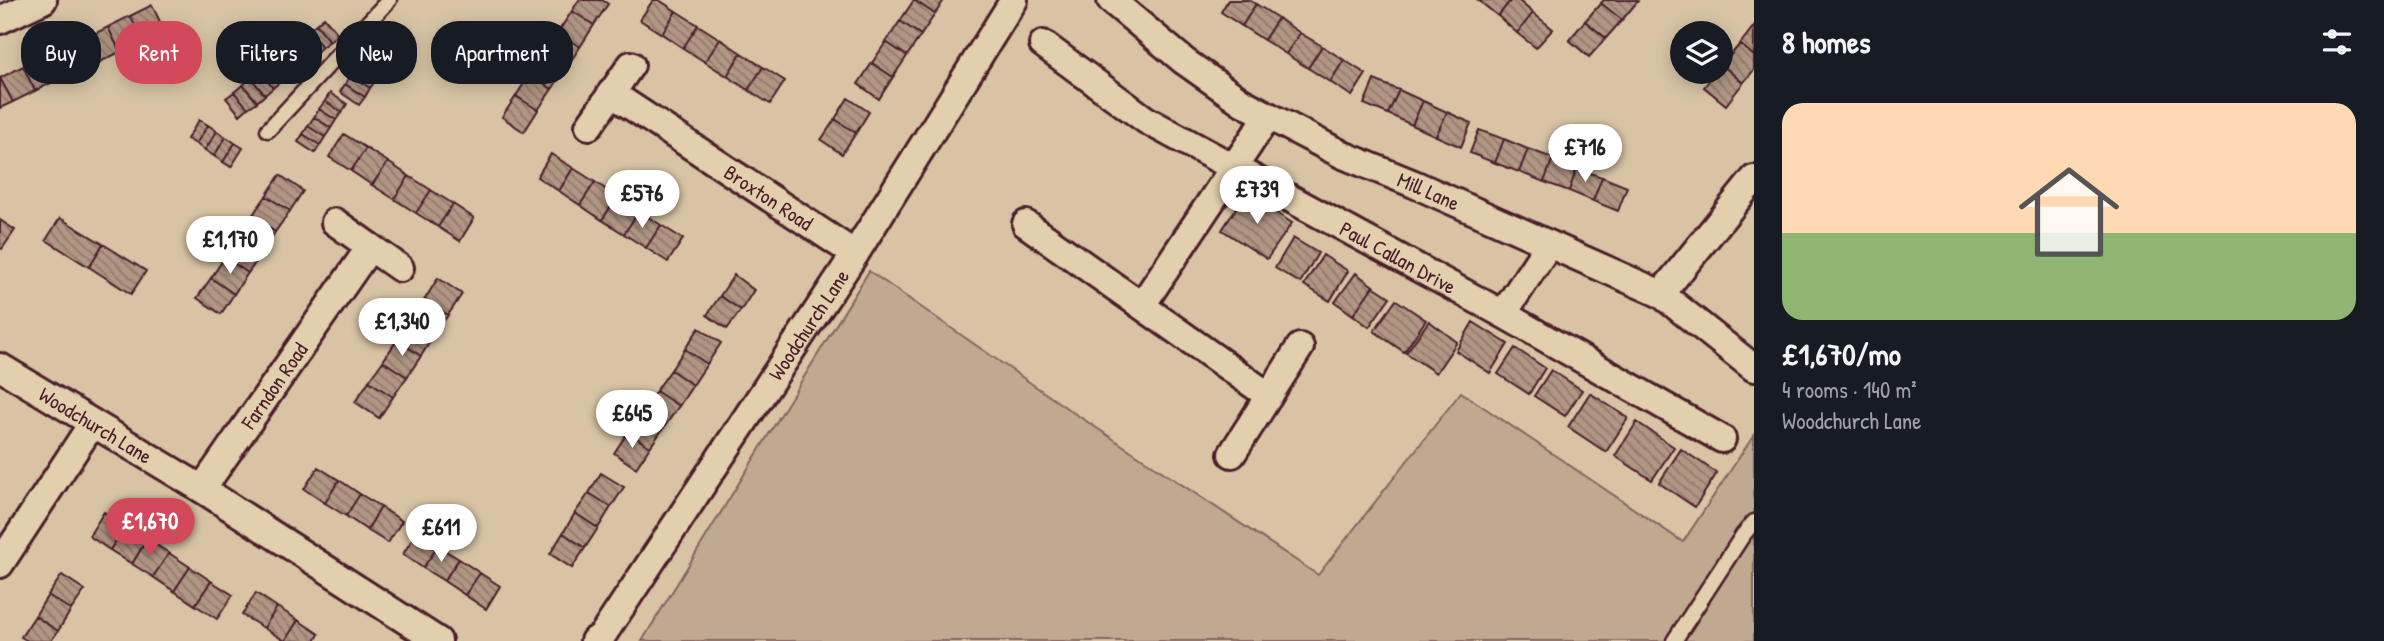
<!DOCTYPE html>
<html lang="en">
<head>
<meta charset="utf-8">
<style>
  :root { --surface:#171b24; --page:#20242c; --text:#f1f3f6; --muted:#9ea1a6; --line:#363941; --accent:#d1495b }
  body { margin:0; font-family:"Patrick Hand",sans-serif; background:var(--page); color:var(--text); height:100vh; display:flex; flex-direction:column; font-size:26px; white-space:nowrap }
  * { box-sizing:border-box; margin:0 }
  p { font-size:23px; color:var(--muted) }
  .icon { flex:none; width:38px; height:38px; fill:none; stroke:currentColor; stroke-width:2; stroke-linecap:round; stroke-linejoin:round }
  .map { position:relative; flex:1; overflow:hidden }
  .side { display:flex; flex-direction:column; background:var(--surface); width:630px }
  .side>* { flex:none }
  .hud { position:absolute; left:21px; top:21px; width:665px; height:63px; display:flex; gap:14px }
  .buttons { position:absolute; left:1670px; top:21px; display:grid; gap:14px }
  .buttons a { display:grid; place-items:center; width:63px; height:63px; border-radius:50%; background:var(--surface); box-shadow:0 4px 18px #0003; font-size:35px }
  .price { position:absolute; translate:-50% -60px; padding:0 16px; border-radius:24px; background:#fff; color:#222; font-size:23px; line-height:46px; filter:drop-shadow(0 2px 4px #0008) }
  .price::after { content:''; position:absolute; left:50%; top:42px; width:21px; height:16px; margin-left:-10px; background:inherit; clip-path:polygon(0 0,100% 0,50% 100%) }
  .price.on { background:var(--accent); color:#fff }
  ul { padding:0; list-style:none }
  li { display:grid; align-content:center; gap:14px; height:371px; padding:0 28px }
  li+li { border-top:2px solid var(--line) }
  li span { display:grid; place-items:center; height:217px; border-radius:21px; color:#555 }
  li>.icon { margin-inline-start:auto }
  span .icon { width:126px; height:126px; fill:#fffc; stroke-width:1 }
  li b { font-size:30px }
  h2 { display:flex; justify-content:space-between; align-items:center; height:84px; padding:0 28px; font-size:30px }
  .tag { padding:0 24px; border-radius:28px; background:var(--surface); box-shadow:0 4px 18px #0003; font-size:24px; line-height:63px }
  .tag.on { background:var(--accent); color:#fff }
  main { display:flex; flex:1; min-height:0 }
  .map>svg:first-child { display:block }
  .park { fill:#c0a991; stroke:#85645e; stroke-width:2 }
  .building { fill:url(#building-back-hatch); stroke:#4a1f2b; stroke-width:2 }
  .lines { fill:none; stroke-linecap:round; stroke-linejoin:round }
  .service-casing { stroke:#4a1f2b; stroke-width:19 }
  .minor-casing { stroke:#4a1f2b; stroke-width:32 }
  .service { stroke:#e1cfad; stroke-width:14 }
  .minor { stroke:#e1cfad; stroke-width:26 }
  .labels { text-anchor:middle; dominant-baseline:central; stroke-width:5; stroke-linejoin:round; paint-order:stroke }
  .street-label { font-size:21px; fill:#4a1f2b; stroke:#e1cfad }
</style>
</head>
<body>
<main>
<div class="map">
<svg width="1754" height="641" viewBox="0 0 1754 641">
  <defs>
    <pattern id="building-back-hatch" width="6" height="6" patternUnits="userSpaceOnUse" patternTransform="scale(1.75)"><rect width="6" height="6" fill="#b09683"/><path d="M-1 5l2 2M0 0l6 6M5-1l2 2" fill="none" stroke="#917a6b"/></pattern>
  </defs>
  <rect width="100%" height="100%" fill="#d8c4a5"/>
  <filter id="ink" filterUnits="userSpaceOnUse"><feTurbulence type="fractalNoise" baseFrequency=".0143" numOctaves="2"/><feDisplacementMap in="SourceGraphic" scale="14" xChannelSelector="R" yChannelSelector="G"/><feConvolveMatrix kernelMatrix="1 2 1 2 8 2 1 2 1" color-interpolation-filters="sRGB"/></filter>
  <g filter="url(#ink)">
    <!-- park -->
    <path class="park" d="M869 271 1068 409 1318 575 1461 392 1683 542 1754 435V641H642Z"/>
    <!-- building -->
    <path class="building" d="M579 0H602L608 4 594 25 572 11Z
      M653 0H659L676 11 662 34 640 20Z
      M914 0 935 14 921 35 900 21Z
      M914 0H944L935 14Z
      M1228 0H1249L1256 4 1242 26 1221 12Z
      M1478 0H1511L1498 16Z
      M1511 0H1518L1533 13 1517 33 1498 16Z
      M1604 0H1636L1638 1 1622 20 1601 3Z
      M1601 3 1622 20 1606 38 1585 21Z
      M1256 4 1278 18 1264 40 1242 26Z
      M152 5 164 30 143 41 130 16Z
      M572 11 594 25 580 47 558 32Z
      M676 11 698 25 683 48 662 34Z
      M1533 13 1553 29 1536 48 1517 33Z
      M130 16 143 41 120 52 108 27Z
      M324 17 338 34 330 41 316 24Z
      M1278 18 1300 33 1286 54 1264 40Z
      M900 21 921 35 907 56 886 42Z
      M1585 21 1606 38 1589 57 1569 40Z
      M316 24 330 41 322 47 308 30Z
      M698 25 720 39 705 62 683 48Z
      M1754 26V56L1740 44Z
      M108 27 120 52 98 63 86 38Z
      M308 30 322 47 314 54 300 37Z
      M558 32 580 47 566 68 544 53Z
      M1300 33 1322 46 1308 68 1286 54Z
      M300 37 314 54 305 61 292 44Z
      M86 38 98 63 76 74 64 49Z
      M720 39 741 53 727 76 705 62Z
      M886 42 907 56 893 77 872 63Z
      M292 44 305 61 298 68 284 51Z
      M1740 44 1754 56V70L1743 83 1722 65Z
      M1322 46 1344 60 1330 82 1308 68Z
      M284 51 298 68 289 75 275 58Z
      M367 51 386 63 381 72 362 59Z
      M544 53 566 68 552 89 530 74Z
      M741 53 763 67 748 90 727 76Z
      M45 56 57 80 35 91 23 66Z
      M275 58 289 75 281 81 267 64Z
      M362 59 381 72 376 80 356 67Z
      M1344 60 1366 74 1352 96 1330 82Z
      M872 63 893 77 879 99 858 84Z
      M267 64 281 81 273 88 259 71Z
      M1722 65 1743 83 1726 105 1704 87 1716 72H1720Z
      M23 66 35 91 13 102 0 78Z
      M356 67 376 80 370 88 351 76Z
      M763 67 785 81 770 104 748 90Z
      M259 71 273 88 265 95 251 78Z
      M530 74 552 89 538 110 516 96Z
      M351 76 370 88 365 97 345 84Z
      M0 78 13 102 0 108Z
      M251 78 265 95 257 102 243 85Z
      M1374 80 1399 90 1388 114 1364 104Z
      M345 84 365 97 359 105 340 92Z
      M243 85 257 102 248 108 234 92Z
      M1399 90 1423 101 1412 125 1388 114Z
      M234 92 248 108 240 115 226 98Z
      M330 93 347 104 342 112 325 101Z
      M516 96 538 110 524 132 502 117Z
      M848 98 869 112 856 133 835 119Z
      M325 101 342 112 336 120 319 109Z
      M1423 101 1447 112 1436 136 1412 125Z
      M319 109 336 120 331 128 314 117Z
      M1447 112 1471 123 1461 147 1436 136Z
      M314 117 331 128 325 137 308 126Z
      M835 119 856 133 842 154 821 140Z
      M199 120 208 125 196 144 187 139Z
      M208 125 217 131 205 150 196 144Z
      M308 126 325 137 320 145 303 134Z
      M1479 130 1504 139 1495 163 1470 153Z
      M217 131 226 137 214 156 205 150Z
      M303 134 320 145 315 153 298 142Z
      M344 134 366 148 351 171 329 157Z
      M226 137 235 143 223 162 214 156Z
      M1504 139 1528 149 1519 172 1495 163Z
      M235 143 243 148 231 167 223 162Z
      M366 148 388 162 372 185 351 171Z
      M1528 149 1553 158 1544 182 1519 172Z
      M551 154 573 168 559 191 537 177Z
      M1553 158 1577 168 1569 191 1544 182Z
      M388 162 409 176 394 199 372 185Z
      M573 168 595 182 580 205 559 191Z
      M1577 168 1602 177 1593 201 1569 191Z
      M280 175 303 191 290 211 266 196Z
      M409 176 431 190 416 213 394 199Z
      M1602 177 1627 187 1618 211 1593 201Z
      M595 182 617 197 602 220 580 205Z
      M431 190 453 204 438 227 416 213Z
      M1246 193 1292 223 1267 259 1222 230Z
      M266 196 290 211 275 232 252 216Z
      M617 197 639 211 624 234 602 220Z
      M453 204 474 218 460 241 438 227Z
      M639 211 661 225 646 248 624 234Z
      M252 216 275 232 262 253 238 237Z
      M60 218 103 244 89 267 46 240Z
      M0 220 15 230 2 249 0 248Z
      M661 225 683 239 668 262 646 248Z
      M238 237 262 253 248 273 225 257Z
      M1293 238 1318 253 1300 283 1275 268Z
      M103 244 146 271 131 294 89 267Z
      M1323 255 1348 271 1330 301 1304 285Z
      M225 257 248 273 234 294 211 278Z
      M1356 273 1373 286 1353 315 1335 302Z
      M734 275 754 290 741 310 720 296Z
      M211 278 234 294 221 314 197 298Z
      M438 278 462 294 448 315 425 299Z
      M1373 286 1390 297 1369 327 1353 315Z
      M720 296 741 310 727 329 707 315Z
      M425 299 448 315 434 335 411 319Z
      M1396 300 1426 320 1404 352 1374 331Z
      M411 319 434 335 421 356 397 340Z
      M1429 321 1457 342 1436 373 1406 353Z
      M1473 322 1508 344 1490 373 1456 351Z
      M699 328 721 343 707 364 685 349Z
      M397 340 421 356 407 377 383 361Z
      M1515 348 1545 368 1529 394 1498 374Z
      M685 349 707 364 693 385 671 370Z
      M383 361 407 377 393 397 369 381Z
      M671 370 693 385 679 406 656 391Z
      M1551 370 1582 390 1565 416 1534 396Z
      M369 381 393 397 379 418 355 402Z
      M656 391 679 406 665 426 642 411Z
      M1590 393 1628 418 1606 452 1568 427Z
      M642 411 665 426 650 447 628 432Z
      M1637 422 1674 447 1652 480 1615 456Z
      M628 432 650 447 636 468 614 453Z
      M1681 449 1717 473 1695 507 1659 483Z
      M318 467 339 480 325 503 304 489Z
      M601 473 624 487 611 507 589 493Z
      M339 480 360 494 346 516 325 503Z
      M589 493 611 507 598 528 575 513Z
      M360 494 381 507 367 530 346 516Z
      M381 507 402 521 388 543 367 530Z
      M104 512 126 525 110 550 89 536Z
      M575 513 598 528 585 548 563 533Z
      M126 525 147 539 132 564 110 550Z
      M417 532 438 546 423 568 403 554Z
      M563 533 585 548 572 568 550 554Z
      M147 539 169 553 153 577 132 564Z
      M438 546 459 559 444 581 423 568Z
      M169 553 190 567 174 591 153 577Z
      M459 559 480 573 465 595 444 581Z
      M190 567 211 581 195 605 174 591Z
      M480 573 500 586 486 609 465 595Z
      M62 575 85 590 71 610 48 595Z
      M211 581 233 595 217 619 195 605Z
      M256 593 277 607 264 628 242 615Z
      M48 595 71 610 58 631 35 616Z
      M277 607 298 620 285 641 264 628Z
      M35 616 58 631 51 641H28L21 637Z
      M298 620 319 634 315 641H285Z"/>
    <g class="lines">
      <!-- service casing -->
      <g class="service-casing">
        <path id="service" d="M268 130 389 0
          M1674 641 1743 535 1754 522"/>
      </g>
      <!-- minor casing -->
      <g class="minor-casing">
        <g id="minor">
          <path id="s1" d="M1111 0 1184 61 1242 102 1343 155 1414 184 1661 294 1754 368"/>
          <path d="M0 20 43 0"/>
          <path id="s2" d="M1043 44 1146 120 1503 314 1722 439"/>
          <path id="s3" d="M611 93 855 254"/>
          <path d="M589 126 631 65"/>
          <path d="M1026 224 1269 396"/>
          <path d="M370 247 400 268"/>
          <path d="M1661 294 1754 179"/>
          <path d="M1142 305 1268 116"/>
          <path d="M1503 314 1549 244"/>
          <path id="s4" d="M0 367 202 489 438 641"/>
          <path d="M1232 454 1300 347"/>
          <path id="s5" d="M202 489 370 247 335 222"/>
          <path d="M0 564 92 424"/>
          <path id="s6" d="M594 641 602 636 855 254 1014 0"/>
        </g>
      </g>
      <!-- service -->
      <use href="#service" class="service"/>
      <!-- minor -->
      <use href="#minor" class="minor"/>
    </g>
  </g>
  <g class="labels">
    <!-- street labels -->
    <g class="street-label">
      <text stroke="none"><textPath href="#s1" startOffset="373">Mill Lane</textPath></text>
      <text stroke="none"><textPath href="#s3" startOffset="189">Broxton Road</textPath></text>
      <text stroke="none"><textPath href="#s2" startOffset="415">Paul Callan Drive</textPath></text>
      <text stroke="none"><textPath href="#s6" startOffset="383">Woodchurch Lane</textPath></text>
      <text stroke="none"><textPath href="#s5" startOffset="126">Farndon Road</textPath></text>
      <text stroke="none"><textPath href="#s4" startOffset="112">Woodchurch Lane</textPath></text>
    </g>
  </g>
</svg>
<div class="buttons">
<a><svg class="icon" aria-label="layers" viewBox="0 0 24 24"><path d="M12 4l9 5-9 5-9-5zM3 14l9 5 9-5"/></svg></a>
</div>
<b class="price" style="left:1585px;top:184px">£716</b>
<b class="price" style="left:1257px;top:226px">£739</b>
<b class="price" style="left:642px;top:230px">£576</b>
<b class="price" style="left:230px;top:276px">£1,170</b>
<b class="price" style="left:402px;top:358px">£1,340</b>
<b class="price" style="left:632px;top:450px">£645</b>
<b class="price on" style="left:150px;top:558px">£1,670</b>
<b class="price" style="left:441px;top:564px">£611</b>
<div class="hud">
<a class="tag">Buy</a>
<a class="tag on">Rent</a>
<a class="tag">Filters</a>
<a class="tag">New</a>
<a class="tag">Apartment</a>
</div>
</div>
<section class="side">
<h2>8 homes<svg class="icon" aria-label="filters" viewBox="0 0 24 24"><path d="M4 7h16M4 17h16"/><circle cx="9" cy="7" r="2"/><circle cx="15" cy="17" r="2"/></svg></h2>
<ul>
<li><span style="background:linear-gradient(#ffd9b3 60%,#8fb573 0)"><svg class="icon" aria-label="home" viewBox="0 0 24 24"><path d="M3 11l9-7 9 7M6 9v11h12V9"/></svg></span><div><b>£1,670/mo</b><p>4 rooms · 140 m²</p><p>Woodchurch Lane</p></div></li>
</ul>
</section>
</main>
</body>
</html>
